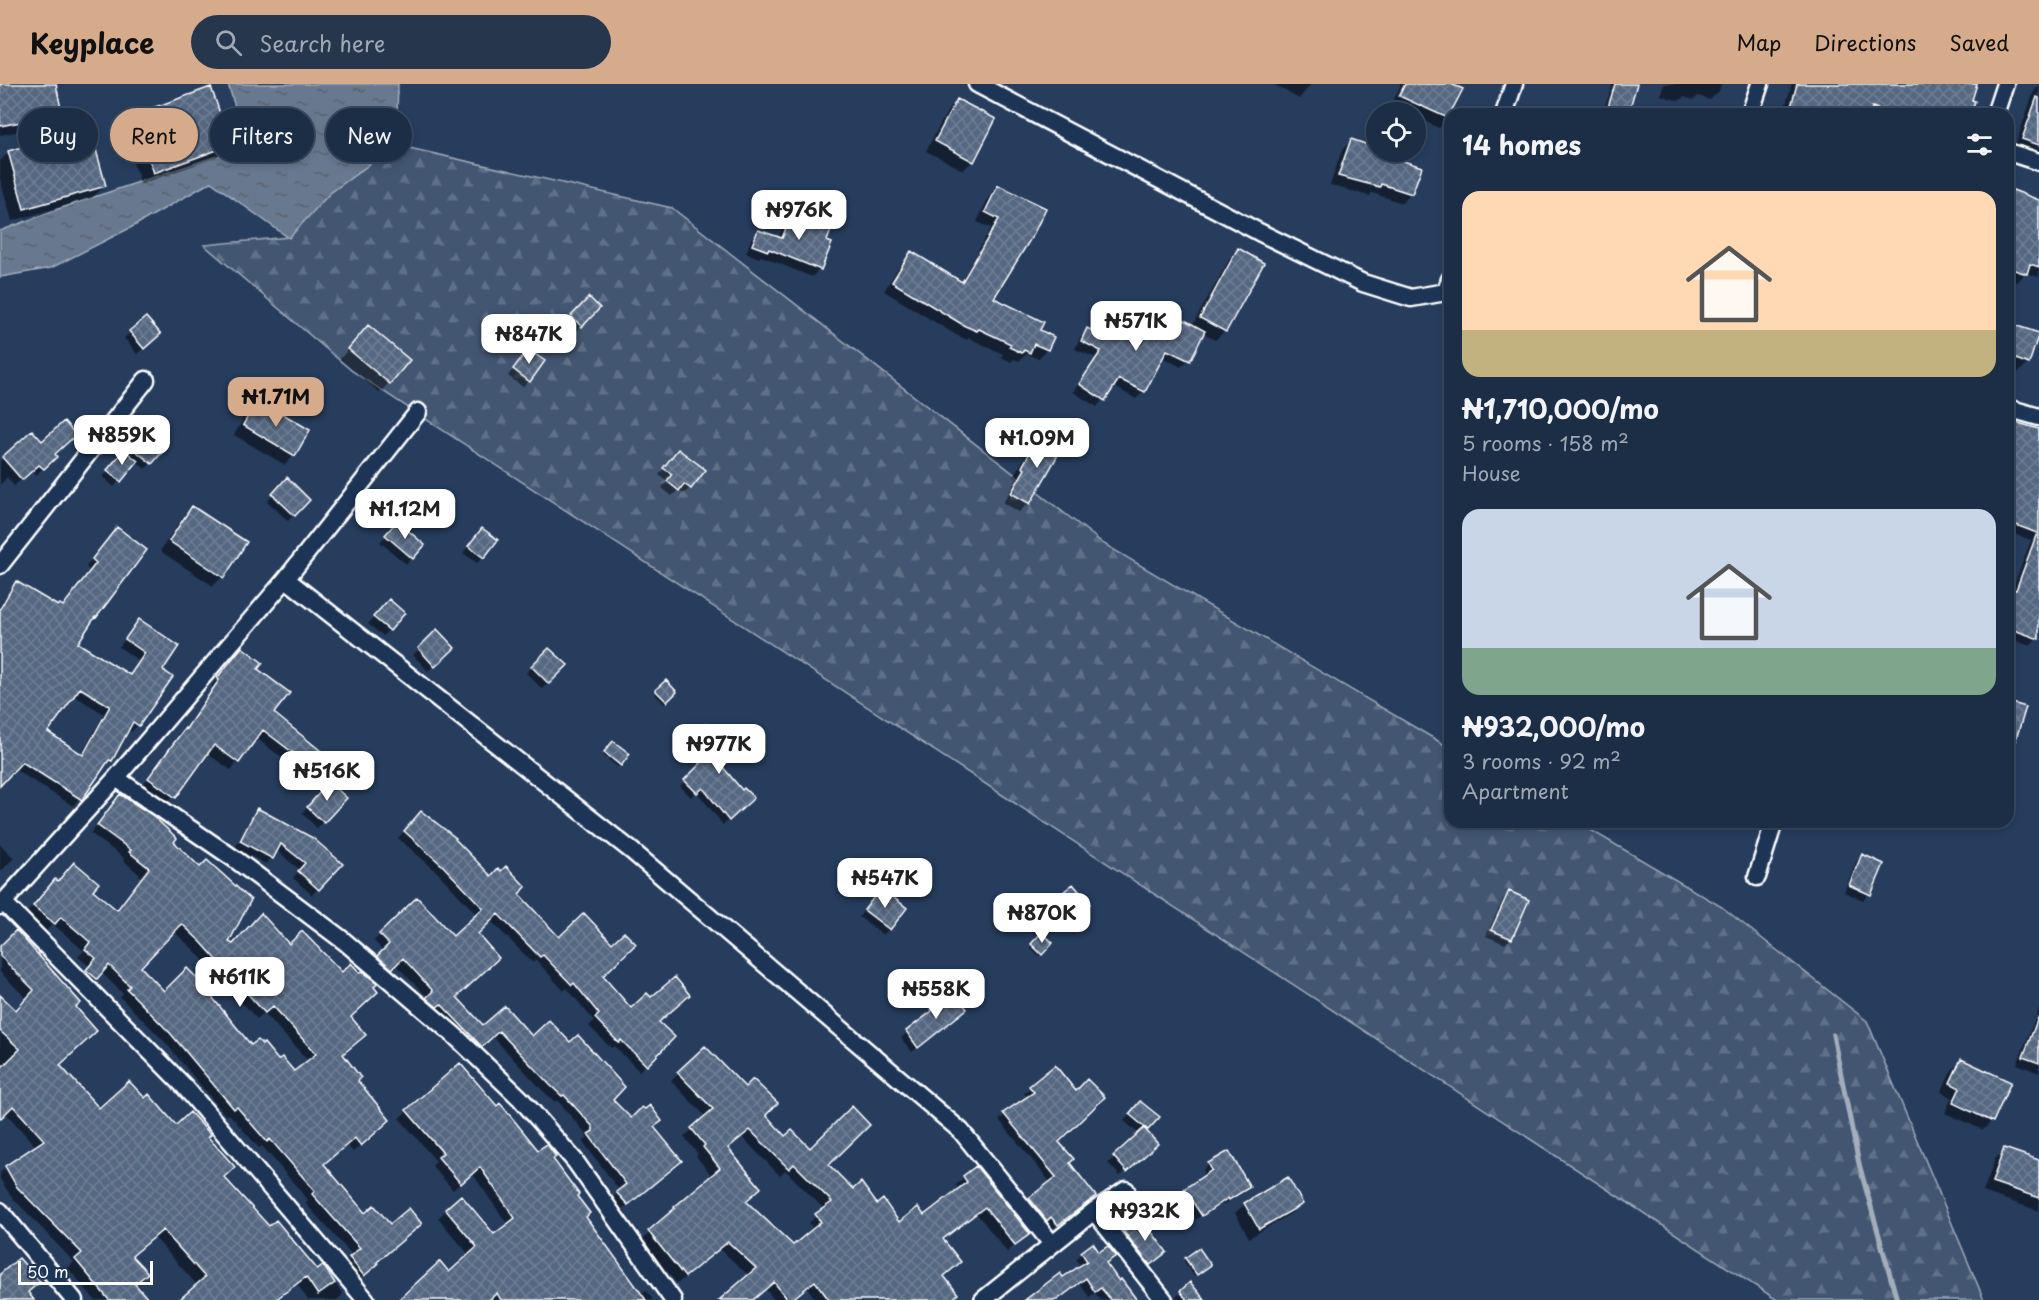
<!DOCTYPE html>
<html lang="en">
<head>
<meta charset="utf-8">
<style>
  :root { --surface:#1c2e46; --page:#25364d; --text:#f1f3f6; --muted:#a0a8b3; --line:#3a4a5f; --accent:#d6ab8b }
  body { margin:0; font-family:"Playpen Sans",sans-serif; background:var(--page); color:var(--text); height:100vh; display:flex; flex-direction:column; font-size:22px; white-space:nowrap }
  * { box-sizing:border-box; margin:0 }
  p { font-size:20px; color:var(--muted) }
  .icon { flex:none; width:33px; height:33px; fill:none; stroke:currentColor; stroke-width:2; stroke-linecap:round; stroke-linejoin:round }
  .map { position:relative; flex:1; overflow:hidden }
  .panel { position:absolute; left:1444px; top:24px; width:570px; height:720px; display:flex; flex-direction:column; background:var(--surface); border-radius:18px; box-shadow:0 3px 9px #0003,0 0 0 2px var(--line) }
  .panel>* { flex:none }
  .hud { position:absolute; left:18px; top:24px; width:570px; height:54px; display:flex; gap:12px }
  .controls { position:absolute; left:1366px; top:18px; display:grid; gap:12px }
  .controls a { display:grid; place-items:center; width:60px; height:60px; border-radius:50%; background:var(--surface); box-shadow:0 3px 9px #0003,0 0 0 2px var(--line); font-size:30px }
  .scale { position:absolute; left:18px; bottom:15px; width:135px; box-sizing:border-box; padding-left:6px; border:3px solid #fff; border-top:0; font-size:16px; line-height:21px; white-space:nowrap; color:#fff; -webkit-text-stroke:4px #1d3557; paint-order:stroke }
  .price { position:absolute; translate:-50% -51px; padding:0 14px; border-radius:12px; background:#fff; color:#222; font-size:20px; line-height:39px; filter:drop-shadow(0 2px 3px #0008) }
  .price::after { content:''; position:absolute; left:50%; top:36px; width:18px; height:14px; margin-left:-9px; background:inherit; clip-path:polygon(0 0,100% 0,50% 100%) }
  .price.current { background:var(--accent); color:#111 }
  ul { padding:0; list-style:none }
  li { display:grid; align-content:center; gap:12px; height:318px; padding:0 18px }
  li span { display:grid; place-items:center; height:186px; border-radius:18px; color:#555 }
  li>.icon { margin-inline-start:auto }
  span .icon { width:108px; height:108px; fill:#fffc; stroke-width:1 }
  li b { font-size:26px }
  h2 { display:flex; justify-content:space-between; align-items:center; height:72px; padding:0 18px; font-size:26px }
  .chip { padding:0 21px; border-radius:27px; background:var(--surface); box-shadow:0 3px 9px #0003,0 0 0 2px var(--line); font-size:21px; line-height:54px }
  .chip.current { background:var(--accent); color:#111 }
  header { display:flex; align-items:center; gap:36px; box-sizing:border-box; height:84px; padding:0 30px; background:var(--accent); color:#111 }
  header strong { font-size:28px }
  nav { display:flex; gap:33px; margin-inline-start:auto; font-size:21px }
  .search { width:420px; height:54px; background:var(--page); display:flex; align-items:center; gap:15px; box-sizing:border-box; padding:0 21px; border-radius:33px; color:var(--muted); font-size:22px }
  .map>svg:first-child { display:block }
  .forest { fill:url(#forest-firs); stroke:#a0aab8; stroke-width:1.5 }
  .water { fill:url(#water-ripples); stroke:#a4aebb; stroke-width:1.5 }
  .shadow { fill:#0007; fill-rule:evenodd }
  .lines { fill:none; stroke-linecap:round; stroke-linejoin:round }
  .stream { stroke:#a4aebb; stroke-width:5 }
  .building { fill:url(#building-cross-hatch); stroke:#fff; stroke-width:1.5; fill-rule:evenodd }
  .street-casing { stroke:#fff; stroke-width:21 }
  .street { stroke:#1d3557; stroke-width:16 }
</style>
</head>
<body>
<header>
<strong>Keyplace</strong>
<div class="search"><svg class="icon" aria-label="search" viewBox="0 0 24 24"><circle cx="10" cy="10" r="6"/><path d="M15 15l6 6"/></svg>Search here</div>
<nav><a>Map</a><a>Directions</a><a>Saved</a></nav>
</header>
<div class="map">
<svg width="2039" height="1216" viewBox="0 0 2039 1216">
  <defs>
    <pattern id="forest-firs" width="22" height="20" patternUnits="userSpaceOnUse" patternTransform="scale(1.5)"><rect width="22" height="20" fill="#425672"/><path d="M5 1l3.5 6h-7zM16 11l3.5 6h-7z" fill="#5e6f87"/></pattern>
    <pattern id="water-ripples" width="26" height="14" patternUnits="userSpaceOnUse" patternTransform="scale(1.5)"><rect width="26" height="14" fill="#67788e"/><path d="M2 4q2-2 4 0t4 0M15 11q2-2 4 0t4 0" fill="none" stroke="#5a626d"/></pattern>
    <pattern id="building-cross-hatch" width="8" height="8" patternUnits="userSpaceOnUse" patternTransform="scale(1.5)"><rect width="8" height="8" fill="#556781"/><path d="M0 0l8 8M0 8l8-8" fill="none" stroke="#6e7e94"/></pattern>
  </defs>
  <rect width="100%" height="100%" fill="#263d5e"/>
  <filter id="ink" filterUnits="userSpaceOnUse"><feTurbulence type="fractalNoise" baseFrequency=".0167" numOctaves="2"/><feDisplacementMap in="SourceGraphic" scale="12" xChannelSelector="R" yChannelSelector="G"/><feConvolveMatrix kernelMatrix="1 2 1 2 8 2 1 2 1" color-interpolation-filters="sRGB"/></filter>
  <g filter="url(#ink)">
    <!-- forest -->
    <path class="forest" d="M396 61 672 124 1104 460 1450 664V738H1577L1722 823 1867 937 1984 1216H1777L352 287 204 161 289 153 330 109Z"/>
    <!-- water -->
    <path class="water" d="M228 0H398L396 61 330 109 289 154 211 98 132 143 51 184 0 193V147L58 125 247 62Z"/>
    <!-- shadow -->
    <path class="shadow" d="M0 0H55L60 30 47 42 0 51Z
      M1273 0H1311L1299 15Z
      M1401 0H1447L1461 6 1449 34 1439 44 1416 33V28H1406L1391 22Z
      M1613 0H1634L1626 30H1602Z
      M1664 0H1721L1719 7 1710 16 1698 12 1694 16 1684 13 1679 17 1660 11Z
      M1792 0H1884L1875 30H1783Z
      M2039 2V74L2014 65 2034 7Z
      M958 16 973 77 963 86 926 67 948 26Z
      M1554 26 1566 30H1550Z
      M134 32 229 60 217 73 141 100 121 45Z
      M1351 57 1377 66V68L1394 71 1392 75 1411 110 1402 119 1372 109 1369 112 1330 101 1342 66Z
      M9 68 105 102 92 114 12 137 0 95V77Z
      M999 103 1044 124 992 215 1038 247 1047 265 1038 275 1027 270 1019 277 1014 275 1011 278 1001 273 1003 270 969 254 967 256 956 251 884 207 902 178 911 169 960 199 991 144 977 138 989 112Z
      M2013 107 2039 118V193L2026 189 2017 198 2008 195V112Z
      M793 129 825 158 830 160 819 185 812 193 761 172 759 174 746 169 751 155 758 147 778 155 786 136Z
      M1238 166 1225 247 1215 256 1202 249 1188 276 1181 283 1162 273 1143 308 1136 315 1113 302 1097 323 1073 308 1096 274 1075 265 1080 253 1087 246 1101 253 1120 229 1152 252 1161 236 1168 229 1192 242 1229 176Z
      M589 216 598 224 575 248 566 239Z
      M146 235 153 256 137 270 124 254Z
      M2008 240 2028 279 2019 288 2008 285Z
      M359 252 408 276 380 309 340 275Z
      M522 273 529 297 523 303 508 292Z
      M258 317 294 371 285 381 234 351 248 327Z
      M31 348 55 373 36 391 32 386 14 402 7 393 0 401V377Z
      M1046 354 1029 419 1019 428 1003 419 1017 394 1013 392 1024 375 1033 365 1035 366Z
      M142 359 151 379 145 385 136 377 114 403 103 393 119 374 131 373Z
      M672 373 690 404 684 410 678 406 672 412 662 404 667 397 659 391Z
      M287 396 308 416 288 437 267 417Z
      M2008 411 2039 422V552L2030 562 2008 554V505L2012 506 2031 456 2008 448Z
      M193 423 222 493 213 502 160 467 183 433Z
      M392 445 423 461 406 480 380 458Z
      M482 446 483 473 477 479 463 469Z
      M110 452 95 533 75 559 129 592 139 577 119 563 139 537 161 587 138 641 131 648 127 646 111 676 73 722 14 685 0 699V521L16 499 58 524H62L90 487 86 483ZM73 611 104 630 81 671 45 649Z
      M383 523 403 530 383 552 368 540Z
      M437 547 453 564 428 587 413 571Z
      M549 566 566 581 542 605 526 589Z
      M235 572 256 585 272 630 324 692 316 699 256 654 231 686 206 669 167 720 142 702 184 646 213 604 211 602Z
      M665 598 675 608 664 620 654 609Z
      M705 642 721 683 742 708 752 714 723 741 697 708 691 713 680 702 707 676 690 655Z
      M604 670 619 682 617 683 603 671Z
      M323 706 345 715 317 744 302 729Z
      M120 712 172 758 227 858 349 933 341 971 380 1044 353 1068 346 1060 323 1080 375 1178 369 1187 356 1198 343 1182 353 1172 305 1119 308 1116 262 1062 259 1064 229 1030 226 1032 164 957 120 913 123 910 101 888 89 902 79 894 89 882 78 873 84 867 53 840 46 847 26 830 48 804 91 806 116 827 142 793 123 776 124 774 90 749ZM173 847 194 866 257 935 264 929 309 978 294 990 251 963 210 913 164 909 139 883Z
      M258 726 340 780 312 811 293 794 300 786 276 766 266 780 235 764 252 732Z
      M415 735 453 755 491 794 517 810 559 855 601 892 631 926 657 938 673 953 639 987 614 962 611 964 589 942 594 937 567 904 564 907 536 876 533 879 490 836 476 850 456 913 483 943 532 954 611 1016 631 1036 653 1044 673 1083 620 1127 611 1115 620 1107 583 1058 587 1054 586 1050 557 1016 555 1018 543 1007 492 952 474 968 421 921 428 914 395 880 385 890 372 879 384 868 374 857 417 815 453 854 477 831 437 788 398 754Z
      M1797 738H1821L1815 746 1797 740Z
      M0 760 14 774 0 788Z
      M1862 772 1869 810 1863 816 1844 808 1856 778Z
      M1509 809 1511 854 1505 860 1486 852 1503 815Z
      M875 812 889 845 883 851 859 833Z
      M1058 814 1082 826 1068 838 1052 820Z
      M1042 851 1051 859 1039 872 1030 863Z
      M0 864 74 923 58 981 99 1026 145 1016 176 1043 206 1053 223 1093 269 1144 317 1187 322 1183 343 1210 337 1216H308L297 1200 276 1216H181L197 1201 154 1153 131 1172 134 1200 147 1216H95L68 1184 74 1178 10 1111 0 1095V1089L6 1083 36 1063 5 1028 0 1033V913L15 928 27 915 0 888Z
      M2039 925V989L2017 980Z
      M932 927 959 931 912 968 901 954Z
      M705 964 785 1054 827 1081 853 1107 876 1122 898 1140 924 1133 959 1106 956 1101 975 1084 1028 1150 1007 1168 977 1130 951 1149 945 1142 931 1151 950 1216H816L807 1203 791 1216H774L765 1204 752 1216H722L749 1192 719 1164 677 1200 642 1156 675 1124 712 1092 696 1072 698 1070 684 1053 706 1033 671 997ZM741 1052 780 1092 785 1086 824 1125 809 1139 814 1146 793 1162 744 1118 727 1065Z
      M1961 977 1992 1037 1983 1046 1945 1029 1952 1013 1941 1008 1952 986Z
      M1055 983 1057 1058 1088 1117 1051 1146 1045 1138 1040 1141 1024 1121 1051 1099 999 1036 1028 1014 1024 1009Z
      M1135 1025 1157 1033 1145 1047 1150 1065 1120 1092 1108 1079 1139 1050 1124 1037Z
      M407 1027 538 1068 552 1076 575 1112 618 1216H400L449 1190 470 1172 438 1134 461 1113 494 1152 508 1141 472 1089 453 1106 432 1082 436 1077 399 1034Z
      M2004 1066 2039 1078V1127L1983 1108 1995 1075Z
      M1209 1080 1249 1103 1243 1109 1223 1121 1221 1118 1195 1136 1179 1113 1206 1092 1203 1086Z
      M1301 1119 1292 1129 1249 1154 1235 1129 1245 1120Z
      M1125 1149 1159 1174 1143 1186 1119 1155Z
      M1082 1169 1099 1170 1118 1200 1135 1216H1101L1095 1209 1089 1213 1079 1199 1056 1216H1027L1081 1182 1076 1175Z
      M1186 1175 1206 1184 1194 1192 1184 1177Z
      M1190 1200 1203 1216H1178L1176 1213Z
      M646 1206 653 1216H631L632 1215Z"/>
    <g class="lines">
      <!-- stream -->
      <path class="stream" d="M1833 951 1859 1080 1897 1216"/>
    </g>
    <!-- building -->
    <path class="building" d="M0 0H56L62 30 0 42Z
      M1405 0H1451L1463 5 1450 30V35L1399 12Z
      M1615 0H1637L1628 30H1606Z
      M1797 0H1977L1972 16 1975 17 1971 30H1894L1872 23 1871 30H1789Z
      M211 3 231 61 154 89 133 31Z
      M2037 13 2039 14V61L2022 55Z
      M957 15 996 35 974 78 935 57Z
      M90 44 106 102 24 125 8 67Z
      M1351 55 1377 64V68H1387L1396 70 1394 74 1422 83 1412 110 1381 100 1380 103 1338 92Z
      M998 101 1046 124 1033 151 994 214 1044 238 1040 246 1054 253 1048 266 1034 260 1030 269 1024 266 1022 269 1009 263 1011 260 979 245 977 247 965 242 892 198 911 167 962 198 999 135 985 128Z
      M2013 106 2039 116V183L2030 180 2027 190 2008 184V116Z
      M793 127 832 143 827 157 832 159 821 186 769 165 768 167 752 161 758 146 782 154Z
      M1238 164 1264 179 1226 248 1200 234Z
      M589 213 600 224 582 243 571 232Z
      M1168 227 1205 247 1190 277 1167 266 1145 308 1119 295 1105 317 1079 300 1101 267 1081 257 1087 244 1103 252 1120 228 1155 252Z
      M146 233 161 250 144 265 129 247Z
      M2008 239 2039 249 2029 280 2008 272Z
      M368 241 410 276 390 300 348 265Z
      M528 265 545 277 530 298 513 285Z
      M258 315 310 346 295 372 243 341Z
      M2008 336 2039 345V555L2008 544V504L2016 506 2037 449 2008 438Z
      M64 337 76 351 55 370 57 373 44 385 39 381 22 396 2 373 32 346 42 357Z
      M148 351 165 365 152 380 136 367Z
      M1046 352 1063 362 1030 420 1011 409 1025 385 1022 383 1033 363 1038 366Z
      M678 365 706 386 691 405 684 400 679 407 667 397 672 390 663 384Z
      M124 366 138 377 121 398 107 386Z
      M287 393 310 416 295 432 272 410Z
      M192 422 247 458 224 494 169 457Z
      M397 437 425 461 413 475 385 451Z
      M117 443 147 466 96 534 95 533 78 559 130 591 145 569 125 555 139 535 179 562 163 586 173 593 139 642 133 638 112 677 109 676 82 716 22 678 0 702V525L16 497 58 522 60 520 63 522 96 479 92 475ZM80 604 110 622 83 671 48 648Z
      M482 444 498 456 484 474 468 462Z
      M389 515 405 529 390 547 373 533Z
      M437 545 455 564 435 583 418 564Z
      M242 563 263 579 258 585 290 609 274 629 336 679 325 693 263 646 239 679 214 661 176 714 148 694 185 644 186 645 219 596 217 594Z
      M549 564 568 581 549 600 531 582Z
      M666 596 677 608 667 618 655 606Z
      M2012 619 2026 623 2012 668H2008V631Z
      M706 640 720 657 726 653 741 669 722 682 742 706 744 704 754 714 729 737 703 704 697 709 684 696 711 669 695 649Z
      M613 657 630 670 621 682 604 668Z
      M329 698 347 714 324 739 307 723Z
      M120 710 152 731 177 754 174 758 200 783 207 776 251 816 229 858 233 860 261 829 289 860 302 847 342 888 351 879 360 889 362 887 377 899 374 903 378 908 351 933 366 951 343 970 361 994 358 997 390 1036 361 1062 355 1054 324 1080 365 1129 374 1121 390 1140 409 1124 422 1140 377 1178 378 1180 364 1192 349 1173 360 1164 312 1110 315 1107 270 1055 267 1058 237 1023 234 1025 171 950 127 905 130 902 109 881 97 895 86 886 96 874 85 865 90 858 61 833 55 840 33 822 55 795 58 797 74 778 99 799 93 806 117 826 149 784 129 768 131 766 97 741ZM182 840 201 858 265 929 273 922 316 970 294 987 282 973 278 976 264 959 262 960 258 956 251 961 212 913 214 911 187 884 164 907 141 883Z
      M257 724 313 754 343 780 319 806 298 787 305 779 281 760 273 775 240 757Z
      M421 727 456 754 455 755 491 792 498 784 501 787 506 782 526 803 519 810 559 853 584 829 612 859 624 848 636 860 603 892 631 924 647 909 651 913 675 893 690 911 659 938 675 953 647 982 621 956 619 959 595 934 599 930 574 899 572 901 543 871 540 873 498 830 478 850 499 874 457 913 483 941 505 922 532 952 549 936 570 958 578 951 625 1003 613 1016 631 1034 642 1023 645 1025 650 1021 662 1037 654 1043 682 1077 628 1121 616 1108 626 1100 588 1050 593 1047V1043L564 1011 562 1012 550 1001 499 947 482 963 441 920 437 923 426 914 433 907 403 874 392 885 377 872 389 860 379 850 417 813 453 852 483 824 443 782 404 747Z
      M1862 770 1884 780 1871 811 1849 801Z
      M1073 800 1090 820 1074 833 1057 813Z
      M881 804 907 824 890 846 864 826Z
      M1509 807 1529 816 1512 855 1491 846Z
      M16 846 81 919 76 923 97 947 60 981 99 1024 129 997 145 1014 149 1010 176 1041 190 1028 211 1051 208 1053 235 1083 224 1093 269 1142 276 1136 317 1185 323 1181 335 1199 318 1211 306 1193 275 1216H179L205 1193 163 1146 132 1172 148 1189 135 1200 149 1216H109L75 1175 82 1169 17 1103 5 1082 44 1056 13 1022 0 1035V985L20 965 0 947V911L16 926 34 906 0 872V862Z
      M1042 848 1053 859 1042 871 1031 860Z
      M953 908 967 925 918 964 906 947 932 927 931 925Z
      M2038 934H2039V979L2023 973Z
      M705 962 745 1003 753 995 778 1019 766 1031 785 1052 792 1046 810 1064 852 1022 870 1041 829 1081 853 1105 861 1098 877 1120 883 1115 899 1138 918 1123 924 1131 967 1098 963 1092 976 1082 1030 1150 1015 1161 985 1123 943 1155 961 1178 944 1192 958 1210 951 1216H829L815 1197 791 1216H788L774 1198 753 1216H719L756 1184 728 1158 685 1193 648 1147 675 1124 674 1123 720 1084 703 1063 705 1061 691 1044 713 1025 677 988ZM750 1046 789 1085 794 1080 832 1118 815 1130 821 1138 793 1161 746 1117 761 1104 728 1064Z
      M1961 975 2011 998 1993 1038 1953 1019 1960 1004 1950 999Z
      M460 979 497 1022 500 1019 538 1066 547 1060 550 1064 556 1073 553 1075 579 1110 577 1112 590 1129 586 1133 646 1216H501L497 1209 489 1216H398L440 1177 449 1188 477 1163 445 1125 461 1111 494 1150 515 1134 480 1083 461 1100 438 1073 443 1069 406 1026Z
      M1055 981 1076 1007 1087 995 1105 1013 1059 1058 1074 1075 1070 1079 1096 1112 1058 1141 1051 1133 1047 1137 1029 1114 1056 1093 1003 1029 1034 1008 1029 1002Z
      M1140 1017 1160 1033 1148 1046 1129 1030Z
      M1144 1044 1158 1060 1127 1088 1113 1072Z
      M2004 1064 2039 1076V1114L1992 1098Z
      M1229 1067 1250 1103 1229 1116 1228 1114 1202 1132 1184 1105 1212 1086 1208 1079Z
      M1288 1093 1303 1120 1259 1145 1244 1119Z
      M1141 1134 1167 1168 1150 1181 1124 1148Z
      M1093 1159 1099 1168 1108 1162 1116 1172 1106 1179 1119 1197 1121 1195 1137 1216H1111L1101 1204 1095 1208 1086 1194 1057 1216H1025L1060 1189 1063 1193 1087 1177 1081 1168Z
      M1199 1164 1211 1181 1197 1191 1185 1174Z
      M19 1174 40 1198 28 1208 34 1216H0V1190Z
      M1190 1198 1205 1216H1187L1180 1207Z"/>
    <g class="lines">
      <!-- street casing -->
      <g class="street-casing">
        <path id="street" d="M977 0 1259 148 1363 199 1411 214 1446 208 1450 195
          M1504 30 1514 0
          M1750 30 1760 0
          M1995 30 2005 0
          M2008 68 2039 78
          M2008 324 2039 333
          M0 481 146 296
          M286 495 632 767 961 1047 1052 1160
          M116 694 236 776 344 857 454 951 520 1014 575 1077 673 1216
          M1757 793 1774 738
          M4 819 184 1002 366 1216
          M0 822 116 694 286 495 418 328
          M0 1127 74 1216
          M1094 1127 1164 1216
          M983 1216 1094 1127 1126 1106"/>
      </g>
      <!-- street -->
      <use href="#street" class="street"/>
    </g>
  </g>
</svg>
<div class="controls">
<a><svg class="icon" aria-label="locate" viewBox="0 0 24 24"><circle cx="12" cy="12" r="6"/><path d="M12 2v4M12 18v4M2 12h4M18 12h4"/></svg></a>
</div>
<div class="scale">50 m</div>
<b class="price" style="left:799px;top:157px">₦976K</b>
<b class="price" style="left:1136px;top:268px">₦571K</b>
<b class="price" style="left:529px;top:281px">₦847K</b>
<b class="price current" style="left:276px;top:344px">₦1.71M</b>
<b class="price" style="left:122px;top:382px">₦859K</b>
<b class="price" style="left:1037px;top:385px">₦1.09M</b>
<b class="price" style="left:405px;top:456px">₦1.12M</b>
<b class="price" style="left:719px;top:691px">₦977K</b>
<b class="price" style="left:327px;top:718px">₦516K</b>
<b class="price" style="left:885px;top:825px">₦547K</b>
<b class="price" style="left:1042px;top:860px">₦870K</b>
<b class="price" style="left:240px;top:924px">₦611K</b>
<b class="price" style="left:936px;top:936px">₦558K</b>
<b class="price" style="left:1145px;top:1158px">₦932K</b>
<div class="hud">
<a class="chip">Buy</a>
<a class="chip current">Rent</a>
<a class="chip">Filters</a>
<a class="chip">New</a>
</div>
<section class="panel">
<h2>14 homes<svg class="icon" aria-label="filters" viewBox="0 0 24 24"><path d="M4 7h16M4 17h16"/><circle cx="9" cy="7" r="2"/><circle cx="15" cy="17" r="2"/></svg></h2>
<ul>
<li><span style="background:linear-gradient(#ffd9b3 75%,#c2b280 0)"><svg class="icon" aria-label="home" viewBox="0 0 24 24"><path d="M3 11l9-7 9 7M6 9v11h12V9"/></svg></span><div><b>₦1,710,000/mo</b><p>5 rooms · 158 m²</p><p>House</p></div></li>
<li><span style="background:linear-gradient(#c9d6e8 75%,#7fa58c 0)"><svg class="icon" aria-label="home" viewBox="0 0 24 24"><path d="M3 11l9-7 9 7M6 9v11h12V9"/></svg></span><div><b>₦932,000/mo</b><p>3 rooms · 92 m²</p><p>Apartment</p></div></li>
</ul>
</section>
</div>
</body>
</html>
